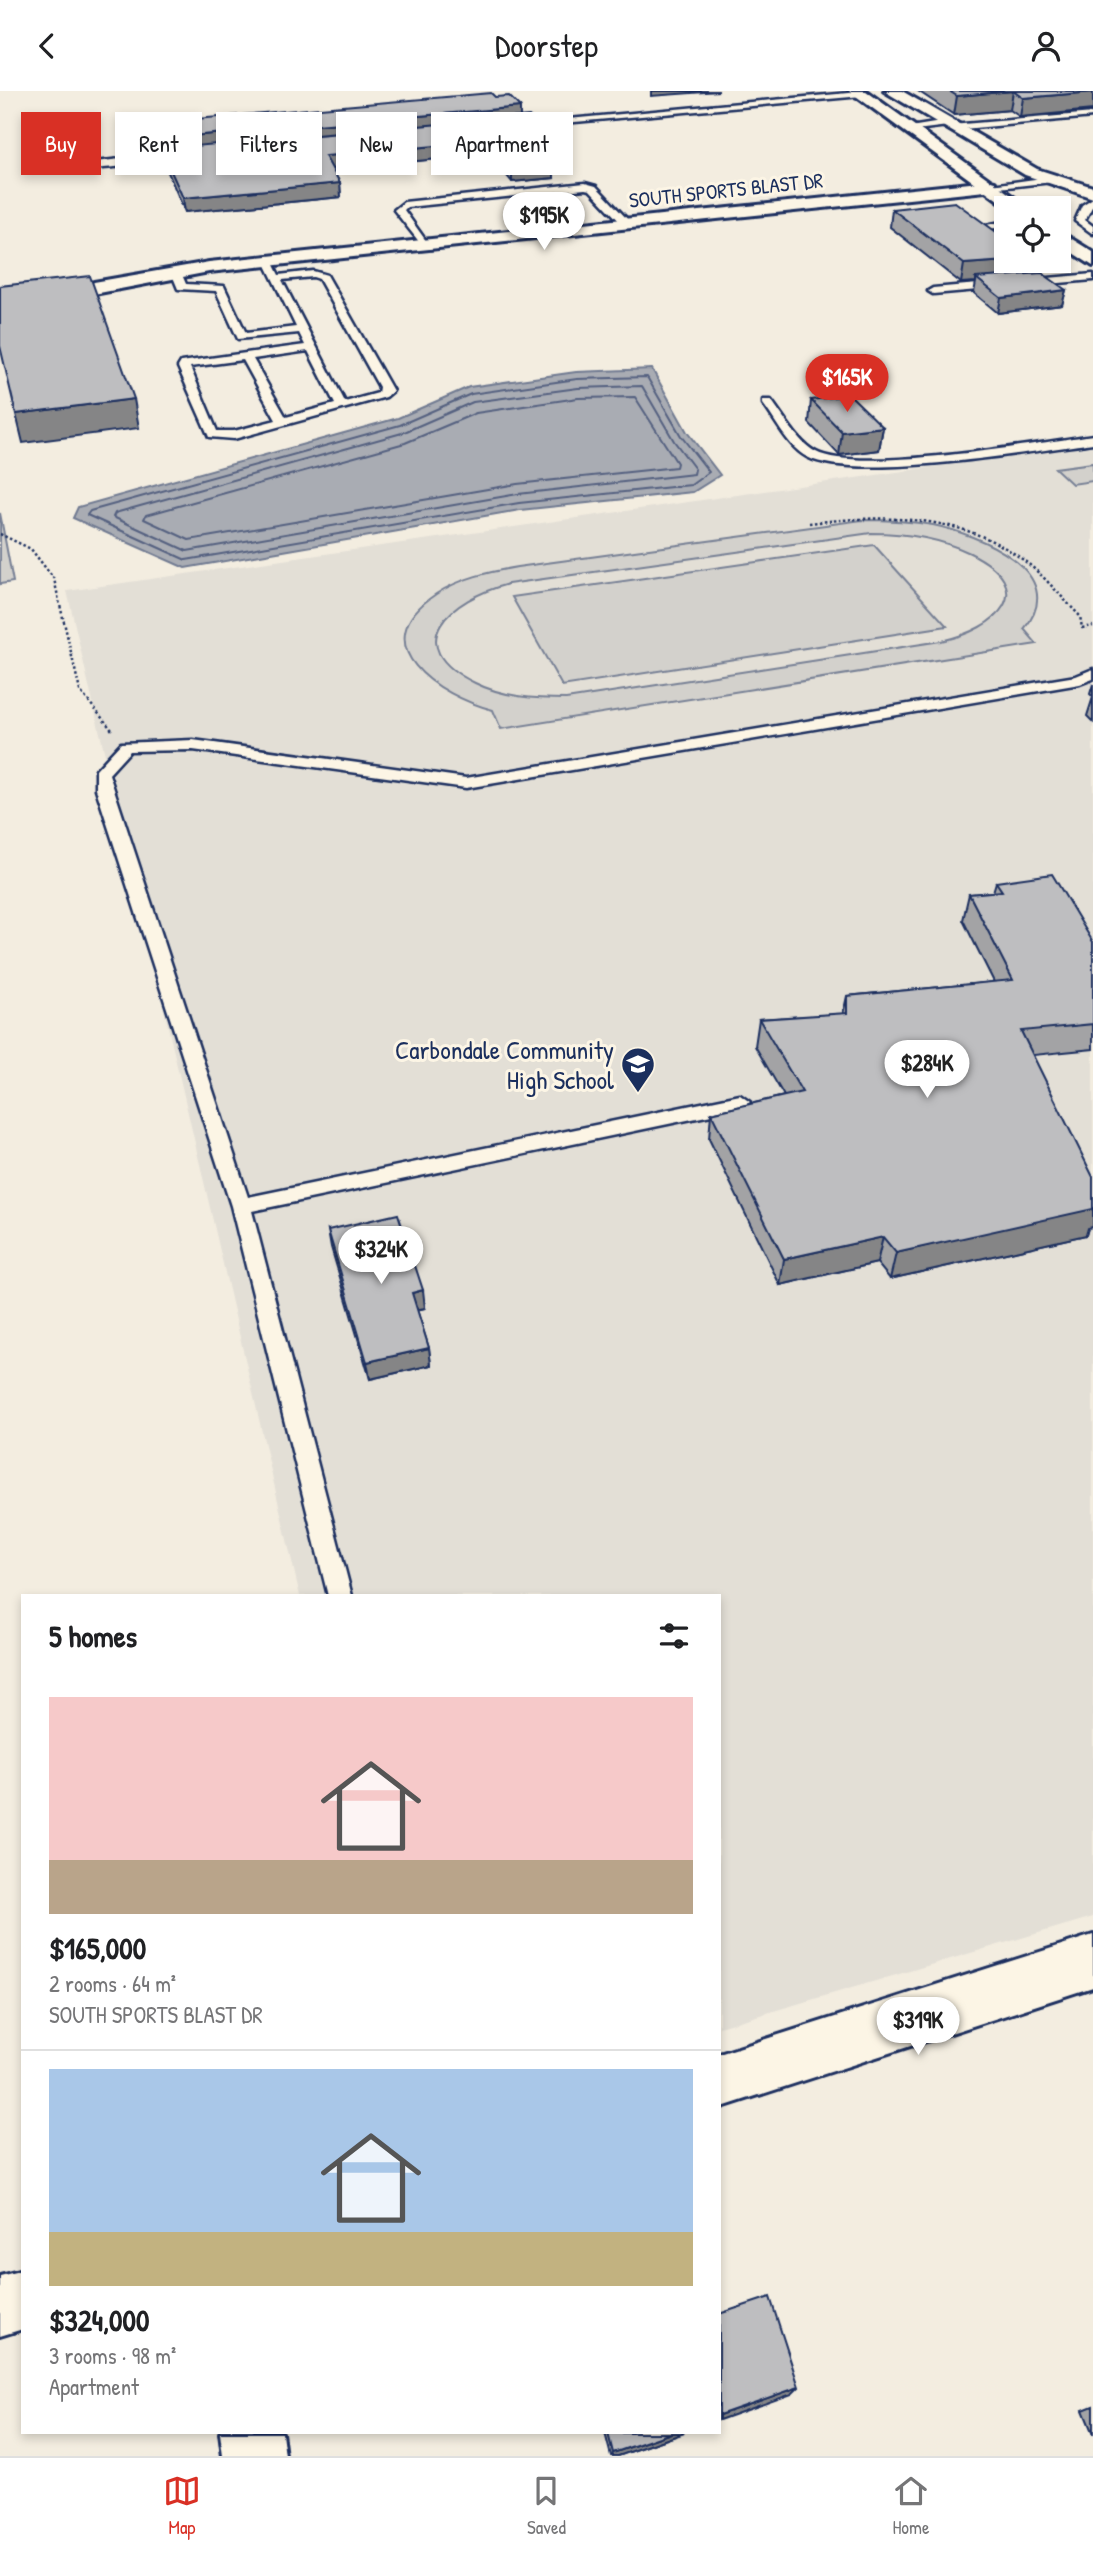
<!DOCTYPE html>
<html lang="en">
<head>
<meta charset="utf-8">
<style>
  :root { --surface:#fff; --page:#f6f6f6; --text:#202124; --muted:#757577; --line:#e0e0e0; --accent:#d93025 }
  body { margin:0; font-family:"Patrick Hand",sans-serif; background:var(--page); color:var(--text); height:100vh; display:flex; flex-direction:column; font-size:26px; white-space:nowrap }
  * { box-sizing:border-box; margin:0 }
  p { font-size:23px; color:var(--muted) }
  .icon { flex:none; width:38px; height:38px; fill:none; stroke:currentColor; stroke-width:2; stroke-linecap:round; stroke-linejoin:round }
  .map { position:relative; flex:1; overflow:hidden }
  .sheet { position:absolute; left:21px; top:1503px; width:700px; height:840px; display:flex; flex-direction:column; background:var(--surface); border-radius:0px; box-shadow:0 4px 10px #0003 }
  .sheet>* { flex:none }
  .guide { position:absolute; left:21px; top:21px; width:700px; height:63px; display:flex; gap:14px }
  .fabs { position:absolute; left:994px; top:105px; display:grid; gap:14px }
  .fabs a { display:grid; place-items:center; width:77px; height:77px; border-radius:0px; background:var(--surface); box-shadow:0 4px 10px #0003; font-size:35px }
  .price { position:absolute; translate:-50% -60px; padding:0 16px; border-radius:24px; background:#fff; color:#222; font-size:23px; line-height:46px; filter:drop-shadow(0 2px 4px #0008) }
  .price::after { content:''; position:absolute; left:50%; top:42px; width:21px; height:16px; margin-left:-10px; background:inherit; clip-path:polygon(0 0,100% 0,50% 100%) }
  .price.selected { background:var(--accent); color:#fff }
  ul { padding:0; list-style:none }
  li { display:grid; align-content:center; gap:14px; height:371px; padding:0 28px }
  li+li { border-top:2px solid var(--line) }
  li span { display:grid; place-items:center; height:217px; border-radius:0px; color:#555 }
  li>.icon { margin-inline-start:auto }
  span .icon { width:126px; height:126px; fill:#fffc; stroke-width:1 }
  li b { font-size:30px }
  h2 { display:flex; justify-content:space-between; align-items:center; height:84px; padding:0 28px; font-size:30px }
  .pill { padding:0 24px; border-radius:0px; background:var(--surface); box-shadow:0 4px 10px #0003; font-size:24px; line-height:63px }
  .pill.selected { background:var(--accent); color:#fff }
  header { display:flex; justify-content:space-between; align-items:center; height:91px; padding:0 28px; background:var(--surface); font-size:32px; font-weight:600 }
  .tabs { display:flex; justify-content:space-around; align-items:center; height:98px; border-top:2px solid var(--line); background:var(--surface); font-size:19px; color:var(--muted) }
  .tabs a { display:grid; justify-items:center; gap:4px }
  .tabs .selected { color:var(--accent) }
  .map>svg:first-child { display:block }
  .built { fill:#e3dfd6 }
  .green { fill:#d3d1cc; stroke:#778095; stroke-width:2; fill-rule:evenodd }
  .water { fill:#a9acb3; stroke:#707a91; stroke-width:2 }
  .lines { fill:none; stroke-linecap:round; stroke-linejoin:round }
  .shore { stroke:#546180; stroke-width:2 }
  .service-casing { stroke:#1b2f5e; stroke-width:5 }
  .minor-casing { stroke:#1b2f5e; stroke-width:6 }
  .tertiary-casing { stroke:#1b2f5e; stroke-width:6 }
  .path { stroke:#1b2f5e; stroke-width:2.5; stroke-dasharray:2.5 2.5; stroke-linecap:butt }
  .service { fill:#fcf5e5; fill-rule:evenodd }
  .minor { fill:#fcf5e5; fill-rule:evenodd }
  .tertiary { fill:#fcf5e5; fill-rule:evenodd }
  .wall { fill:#a3a3a5; stroke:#1b2f5e; stroke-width:2 }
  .shaded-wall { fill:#858586; stroke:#1b2f5e; stroke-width:2 }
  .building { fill:#bebec0; stroke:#1b2f5e; stroke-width:2 }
  .labels { text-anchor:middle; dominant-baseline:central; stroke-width:6; stroke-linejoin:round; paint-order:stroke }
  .far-street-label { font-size:21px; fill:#1b2f5e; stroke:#fcf5e5 }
  .poi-label { font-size:26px; fill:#1b2f5e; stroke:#fcf5e5; text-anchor:end }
</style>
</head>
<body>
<header><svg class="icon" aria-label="back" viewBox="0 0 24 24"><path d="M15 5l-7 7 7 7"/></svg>Doorstep<svg class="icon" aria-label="person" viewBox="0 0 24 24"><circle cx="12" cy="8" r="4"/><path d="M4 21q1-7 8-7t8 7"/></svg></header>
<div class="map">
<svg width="1093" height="2365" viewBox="0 0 1093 2365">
  <rect width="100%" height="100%" fill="#f3ede0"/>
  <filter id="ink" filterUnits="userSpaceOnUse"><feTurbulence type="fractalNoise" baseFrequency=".0143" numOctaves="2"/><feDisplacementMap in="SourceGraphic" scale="14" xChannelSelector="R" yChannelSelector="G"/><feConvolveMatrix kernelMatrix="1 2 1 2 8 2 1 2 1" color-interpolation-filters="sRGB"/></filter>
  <g filter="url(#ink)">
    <!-- built -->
    <path class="built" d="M1093 353V1826L719 1936V1505H300L67 500Z"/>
    <!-- green -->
    <path class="green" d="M1093 372V390L1072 393 1055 377Z
      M0 422 13 491 0 493Z
      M862 429C886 429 909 430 933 434 977 443 1072 481 1024 538L1037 553 501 638 493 619C439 605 360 554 436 503 460 487 489 481 517 476ZM871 442C905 442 939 447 970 462 1042 498 997 538 941 550L566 608C535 608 503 606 475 592 397 554 451 508 508 493Z
      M874 454 947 535 562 595 512 506Z"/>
    <!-- water -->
    <path class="water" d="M652 278 687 341 720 384 693 401 520 419 185 477 73 427 78 416 398 327 469 296 576 281Z"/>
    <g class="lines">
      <!-- shore -->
      <path class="shore" d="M647 286 681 345 709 381 691 394 519 412 186 469 87 424 90 420 400 334 471 303 577 288Z
        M642 295 674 350 695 378 694 383 518 403 187 460 113 426 115 422 402 342 473 311 578 297Z
        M635 306 677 372 676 376 517 393 189 449 144 428 146 424 405 352 476 322 578 307Z"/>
      <!-- service casing -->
      <g class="service-casing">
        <path id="service" d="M859 1 862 5 508 37 504 34Z
          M1093 22V26L952 39 948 35 908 40 904 37 947 30 951 34Z
          M190 60 193 65C157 72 54 88 25 70L29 67 86 72Z
          M1049 86 1052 91 989 98 984 95Z
          M585 92 596 95 629 130V134H623L590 99 585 98 407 116 404 119 429 154 424 157 394 119 404 111Z
          M1093 107V114L1085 129 1093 135V143L1075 130 1082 114Z
          M1006 130V136L986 138 981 135Z
          M263 168H271L279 184 313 180 327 184 393 300 386 306 234 348 209 346 178 276 181 271 305 254 299 242 238 248 216 200 178 198 171 181 180 179 186 193 224 195 246 242 296 236ZM313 186 319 188 379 296 378 302 345 311 282 189ZM308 260 335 313 286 326 253 268ZM243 269 276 329 234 340H217L190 276Z
          M1093 183V189L933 203 928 200 933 197Z
          M763 309H771C784 325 797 351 816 361 857 383 1040 352 1093 344V352C1035 360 854 391 807 366 788 356 776 330 763 313Z
          M1093 578V588L1080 593 466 697 193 659 130 660 109 683 248 1106 740 1004 750 1011 740 1018 252 1120 352 1505H328L231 1115 96 698V679L121 652 193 649 466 687 1076 585Z"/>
      </g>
      <!-- minor casing -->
      <g class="minor-casing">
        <path id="minor" d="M884 0H902L1037 78 1093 96V107L1025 84Z
          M989 90 995 91V99L209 181 94 203 85 197 94 191 209 171Z
          M220 2342H282L285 2365H223Z"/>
      </g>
      <!-- tertiary casing -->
      <g class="tertiary-casing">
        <path id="tertiary" d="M849 0H866L1029 117H1009Z
          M1059 140 1093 161V175L1059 153Z
          M1093 1844V1896L719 2017V1963Z
          M23 2179V2238L0 2245V2185Z"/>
      </g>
      <!-- path -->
      <path class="path" d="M809 432C882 424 960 422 1022 468 1044 484 1061 506 1080 525L1082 537 1093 535
        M0 443 31 458 54 488 80 600 112 639"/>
      <!-- service -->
      <use href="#service" class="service"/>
      <!-- minor -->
      <use href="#minor" class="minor"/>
      <!-- tertiary -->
      <use href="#tertiary" class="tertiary"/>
    </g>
    <!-- wall -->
    <path class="wall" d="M918 0H1093V19L1020 26 1010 19 954 24Z
      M495 6 558 54V68H550L554 87 512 91 489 63 332 78 340 92 341 106 185 121 164 72 162 61H159L152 45 150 32Z
      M892 118 1029 170 1026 183 1066 199 1062 214 998 222 974 202 976 191 961 192 890 136Z
      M811 309 883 336 879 359 839 364 809 332Z
      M1093 593V631L1087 625 1093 606 1090 603Z
      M996 791 1093 851V958L1033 964 1088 1137 1086 1144 890 1188 877 1172 780 1194 709 1048 711 1022 784 1005 755 955 759 928 843 923 847 905 994 891 963 829 969 803 993 801Z
      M328 1139 425 1217 417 1219 429 1257 431 1274 370 1288 331 1156Z
      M1093 2315V2343L1083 2319Z
      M605 2342H684L618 2365H611Z"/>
    <!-- shaded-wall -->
    <path class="shaded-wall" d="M651 0H719L651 5Z
      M1013 0 1010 19 954 24 957 5Z
      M1093 1V19L1020 26 1023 7Z
      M520 16V29L159 61 157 48Z
      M489 50V63L326 79 325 65Z
      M558 54V68L539 70V56Z
      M554 74V87L512 91V77Z
      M340 92 341 106 185 121 183 107Z
      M1007 170H1029L1025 186 976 187V191L961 192 964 173Z
      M1066 199 1062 214 998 222 1001 207Z
      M134 308 139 337 23 352 16 323Z
      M883 336 879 359 839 364 842 341Z
      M1093 1115V1136L1088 1137 1086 1144 890 1188 896 1162Z
      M883 1146 877 1172 780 1194 784 1168Z
      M423 1199 425 1217 414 1219 412 1202Z
      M429 1257 431 1274 370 1288 367 1271Z
      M799 2296 792 2303 719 2329V2324Z
      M671 2342H684L618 2365H612L613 2362Z"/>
    <!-- building -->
    <path class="building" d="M949 0H1093V1L1023 7 1013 0 957 5Z
      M491 2 495 6 509 5 520 16 157 48 150 32Z
      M529 25 558 54 539 56 554 74 512 77 489 50 325 65 340 92 183 107 161 58Z
      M955 111 1006 148 1007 170 964 173 892 118Z
      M1042 182 1066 199 1001 207 976 187Z
      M90 185 134 308 16 323 0 255V195Z
      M850 304 883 336 842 341 811 309Z
      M1052 783 1093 851V933L1021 940 1093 1086V1118L896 1162 883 1146 784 1168 711 1022 802 1001 759 928 847 922V905L1013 889 969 803 1002 800 996 791Z
      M398 1123 423 1199 412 1202 429 1257 367 1271 328 1139Z
      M770 2206 799 2296 719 2324V2223Z
      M608 2342H671L613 2362Z"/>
  </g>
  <!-- icons -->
  <defs>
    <g id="school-pin" transform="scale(1.75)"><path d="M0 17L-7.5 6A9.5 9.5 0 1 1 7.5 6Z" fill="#1b2f5e" stroke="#fcf5e5"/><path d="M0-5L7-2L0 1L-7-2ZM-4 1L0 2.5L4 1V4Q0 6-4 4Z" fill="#fff"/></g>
  </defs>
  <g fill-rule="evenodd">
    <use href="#school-pin" x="638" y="973"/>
  </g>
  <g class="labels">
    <!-- far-street labels -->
    <g class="far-street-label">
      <text transform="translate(726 99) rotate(-6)">SOUTH SPORTS BLAST DR</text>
    </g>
    <!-- poi labels -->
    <g class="poi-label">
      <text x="614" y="958">Carbondale Community<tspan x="614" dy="30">High School</tspan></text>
    </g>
  </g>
</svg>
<div class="fabs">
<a><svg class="icon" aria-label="locate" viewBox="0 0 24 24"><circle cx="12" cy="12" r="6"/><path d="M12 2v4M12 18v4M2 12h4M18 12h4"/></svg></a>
</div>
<b class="price" style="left:544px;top:161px">$195K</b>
<b class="price selected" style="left:847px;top:323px">$165K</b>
<b class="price" style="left:927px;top:1009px">$284K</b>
<b class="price" style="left:381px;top:1195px">$324K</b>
<b class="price" style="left:918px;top:1966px">$319K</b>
<div class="guide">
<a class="pill selected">Buy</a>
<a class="pill">Rent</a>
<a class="pill">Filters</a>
<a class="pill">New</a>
<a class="pill">Apartment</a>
</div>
<section class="sheet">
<h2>5 homes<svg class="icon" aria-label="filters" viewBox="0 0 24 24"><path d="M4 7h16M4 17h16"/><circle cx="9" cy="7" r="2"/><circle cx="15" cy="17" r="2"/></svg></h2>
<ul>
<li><span style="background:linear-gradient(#f6c9c9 75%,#b9a48a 0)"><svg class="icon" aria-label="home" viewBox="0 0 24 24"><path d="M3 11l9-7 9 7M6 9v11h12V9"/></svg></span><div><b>$165,000</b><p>2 rooms · 64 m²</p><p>SOUTH SPORTS BLAST DR</p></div></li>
<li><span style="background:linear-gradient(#a9c7e8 75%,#c2b280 0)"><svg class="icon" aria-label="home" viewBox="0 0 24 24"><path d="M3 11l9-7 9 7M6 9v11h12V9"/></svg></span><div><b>$324,000</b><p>3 rooms · 98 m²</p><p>Apartment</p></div></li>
</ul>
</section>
</div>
<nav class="tabs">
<a class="selected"><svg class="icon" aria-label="map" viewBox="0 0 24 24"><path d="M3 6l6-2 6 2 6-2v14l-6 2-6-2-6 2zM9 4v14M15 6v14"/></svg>Map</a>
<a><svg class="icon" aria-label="saved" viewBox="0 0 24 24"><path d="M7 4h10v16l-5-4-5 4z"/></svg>Saved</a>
<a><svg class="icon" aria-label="home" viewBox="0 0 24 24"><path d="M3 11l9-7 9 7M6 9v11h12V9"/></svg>Home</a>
</nav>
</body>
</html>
